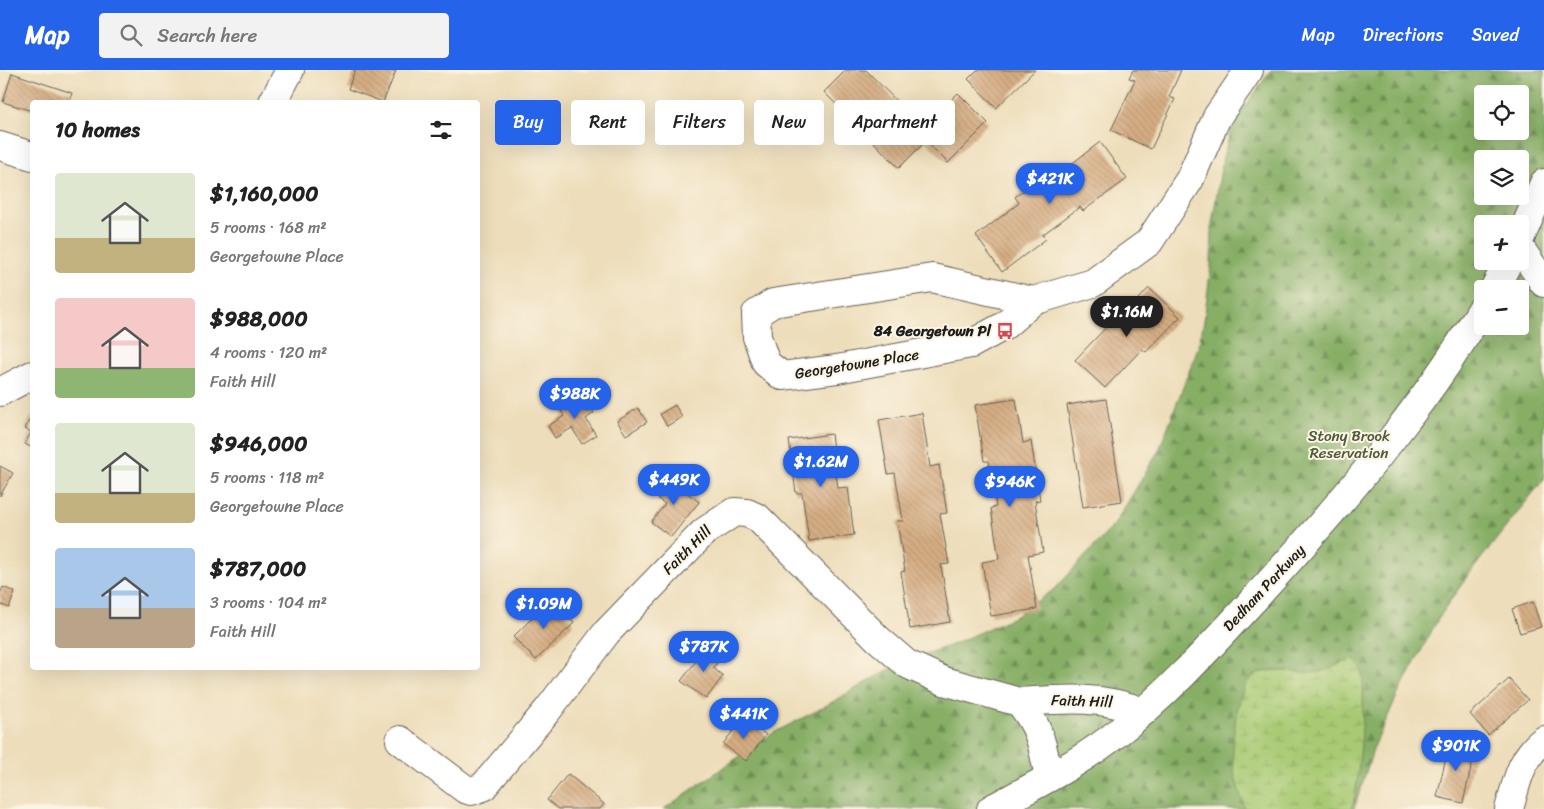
<!DOCTYPE html>
<html lang="en">
<head>
<meta charset="utf-8">
<style>
  :root { --surface:#fff; --page:#f2f2f2; --text:#222; --muted:#767676; --accent:#2563eb }
  body { margin:0; font-family:Sriracha,sans-serif; background:var(--page); color:var(--text); height:100vh; display:flex; flex-direction:column; font-size:19px; white-space:nowrap }
  * { box-sizing:border-box; margin:0 }
  p { font-size:16px; color:var(--muted) }
  .icon { flex:none; width:28px; height:28px; fill:none; stroke:currentColor; stroke-width:2; stroke-linecap:round; stroke-linejoin:round }
  .map { position:relative; flex:1; overflow:hidden }
  .details { position:absolute; left:30px; top:30px; width:450px; height:570px; display:flex; flex-direction:column; background:var(--surface); border-radius:5px; box-shadow:0 5px 20px #0002 }
  .details>* { flex:none }
  .guide { position:absolute; left:495px; top:30px; width:475px; height:45px; display:flex; gap:10px }
  .tools { position:absolute; left:1474px; top:15px; display:grid; gap:10px }
  .tools a { display:grid; place-items:center; width:55px; height:55px; border-radius:5px; background:var(--surface); box-shadow:0 5px 20px #0002; font-size:25px }
  .price { position:absolute; translate:-50% -42px; padding:0 11px; border-radius:18px; background:var(--accent); color:#fff; font-size:16px; line-height:32px; filter:drop-shadow(0 1px 2px #0008) }
  .price::after { content:''; position:absolute; left:50%; top:30px; width:15px; height:11px; margin-left:-8px; background:inherit; clip-path:polygon(0 0,100% 0,50% 100%) }
  .price.active { background:#222; color:#fff }
  ul { padding:0; list-style:none }
  li { display:flex; align-items:center; gap:15px; height:125px; padding:0 25px }
  li span { display:grid; place-items:center; flex:none; width:140px; height:100px; border-radius:5px; color:#555 }
  li>.icon { margin-inline-start:auto }
  span .icon { width:60px; height:60px; fill:#fffc; stroke-width:1 }
  li b { font-size:21px }
  h2 { display:flex; justify-content:space-between; align-items:center; height:60px; padding:0 25px; font-size:21px }
  .pill { padding:0 18px; border-radius:5px; background:var(--surface); box-shadow:0 5px 20px #0002; font-size:18px; line-height:45px }
  .pill.active { background:var(--accent); color:#fff }
  header { display:flex; align-items:center; gap:30px; box-sizing:border-box; height:70px; padding:0 25px; background:var(--accent); color:#fff }
  header strong { font-size:24px }
  nav { display:flex; gap:28px; margin-inline-start:auto; font-size:18px }
  .search { width:350px; height:45px; background:var(--page); display:flex; align-items:center; gap:12px; box-sizing:border-box; padding:0 18px; border-radius:5px; color:var(--muted); font-size:19px }
  .map>svg:first-child { display:block }
  .forest { fill:url(#forest-firs); stroke:#516540; fill-rule:evenodd }
  .wetland { fill:url(#wetland-marsh); stroke:#627348 }
  .building { fill:url(#building-back-hatch) }
  .lines { fill:none; stroke-linecap:round; stroke-linejoin:round }
  .minor-casing { stroke:#656053; stroke-width:30 }
  .major-casing { stroke:#656053; stroke-width:30 }
  .minor { stroke:#fff; stroke-width:28 }
  .major { stroke:#fff; stroke-width:28 }
  .labels { text-anchor:middle; dominant-baseline:central; stroke-width:4; stroke-linejoin:round; paint-order:stroke }
  .poi-label { font-size:15px; font-weight:bold; fill:#1c1c1c; stroke:#fcf5e5; text-anchor:end }
  .street-label { font-size:15px; fill:#1c1c1c; stroke:#fcf5e5 }
  .park-label { font-size:15px; fill:#4d593a; stroke:#fcf5e5 }
</style>
</head>
<body>
<header>
<strong>Map</strong>
<div class="search"><svg class="icon" aria-label="search" viewBox="0 0 24 24"><circle cx="10" cy="10" r="6"/><path d="M15 15l6 6"/></svg>Search here</div>
<nav><a>Map</a><a>Directions</a><a>Saved</a></nav>
</header>
<div class="map">
<svg width="1544" height="739" viewBox="0 0 1544 739">
  <defs>
    <pattern id="forest-firs" width="22" height="20" patternUnits="userSpaceOnUse" patternTransform="scale(1.25)"><rect width="22" height="20" fill="#86ae65"/><path d="M5 1l3.5 6h-7zM16 11l3.5 6h-7z" fill="#6d8d52"/></pattern>
    <pattern id="wetland-marsh" width="20" height="14" patternUnits="userSpaceOnUse" patternTransform="scale(1.25)"><rect width="20" height="14" fill="#a9ca73"/><path d="M1 5h8M5 5V1M11 12h8M15 12V8" fill="none" stroke="#91ad63"/></pattern>
    <pattern id="building-back-hatch" width="6" height="6" patternUnits="userSpaceOnUse" patternTransform="scale(1.25)"><rect width="6" height="6" fill="#d5ad83"/><path d="M-1 5l2 2M0 0l6 6M5-1l2 2" fill="none" stroke="#b69471"/></pattern>
  </defs>
  <rect width="100%" height="100%" fill="#fcf5e5"/>
  <filter id="ink" filterUnits="userSpaceOnUse"><feTurbulence type="fractalNoise" baseFrequency=".02" numOctaves="2"/><feDisplacementMap in="SourceGraphic" scale="10" xChannelSelector="R" yChannelSelector="G"/><feConvolveMatrix kernelMatrix="1 2 1 2 8 2 1 2 1" color-interpolation-filters="sRGB"/></filter>
  <filter id="wash" filterUnits="userSpaceOnUse"><feTurbulence type="fractalNoise" baseFrequency=".0096" numOctaves="4" result="noise"/><feDisplacementMap in="SourceGraphic" scale="20" xChannelSelector="R" yChannelSelector="G"/><feGaussianBlur stdDeviation="1.12" result="paint"/><feColorMatrix in="noise" values="0 0 0 0 0 0 0 0 0 0 0 0 0 0 0 0 0 1.4 0 .05"/><feComposite in="paint" operator="in"/></filter>
  <g filter="url(#wash)">
    <rect width="100%" height="100%" fill="#edddba"/>
    <!-- forest -->
    <path class="forest" d="M1271 0H1544V409L1465 509 1437 551 1397 626 1374 677 1354 739H664L773 663 822 638 903 591 949 576 1016 546 1056 518 1114 455 1159 380 1198 278 1204 251 1211 195 1212 154 1223 87 1233 54ZM1482 24H1520V61H1482ZM1482 89H1520V126H1482ZM1482 154H1520V191H1482ZM1482 219H1520V256H1482Z"/>
    <!-- wetland -->
    <path class="wetland" d="M1354 590C1356 592 1360 596 1361 599 1367 614 1359 725 1351 739H1245C1240 724 1234 707 1233 691 1232 672 1236 614 1255 605 1276 595 1297 606 1319 602 1331 600 1339 592 1354 590Z"/>
    <g id="blocks">
      <!-- building -->
      <path class="building" d="M355 0 396 1 383 32 348 19Z
        M846 0H866L923 58 958 23 988 53 948 93 926 71 899 98 824 22Z
        M977 0H1035L996 38 968 9Z
        M1133 0H1181L1169 27 1175 29 1151 79 1111 60 1135 10 1129 8Z
        M12 3 72 23 69 32H32V41L3 32Z
        M1100 72 1127 109 1083 141 1080 137 1042 165 1046 169 1002 202 976 166 1019 133 1015 127 1053 99 1057 105Z
        M1149 218 1180 247 1146 282 1142 279 1105 318 1075 290 1112 251 1116 254Z
        M583 325 594 343 586 349 596 365 582 374 572 358 555 368 548 356 564 346 560 339Z
        M1016 329 1023 373 1031 371 1040 430 1035 431 1043 482 1028 485 1037 539 991 546 982 492 999 489 991 438 996 437 989 391H984L975 335Z
        M1106 329 1122 431 1083 437 1067 335Z
        M675 335 682 347 667 356 660 344Z
        M638 338 647 352 626 365 617 351Z
        M922 343 930 397 939 395 947 443 940 444 949 494 941 495 950 552 910 559 901 502 905 501 897 451H903L895 403 888 404 879 350Z
        M32 345V378L25 374 31 362 25 359Z
        M831 364 838 418 848 417 854 465 809 471 802 423H796L789 370Z
        M0 396 13 403 0 426Z
        M671 402 681 410 677 415 699 432 671 467 651 452 665 434 658 429 666 418 661 414Z
        M3 517 15 522 9 538 0 534V524Z
        M551 529 574 553 536 590 513 567Z
        M1533 532 1541 557 1520 563 1512 539Z
        M709 574 724 585 713 598 723 606 706 629 681 611Z
        M1509 609 1528 630 1488 665 1470 644Z
        M743 648 766 665 746 691 723 674Z
        M1450 670 1476 676 1463 733 1437 727Z
        M568 704 604 734 600 739H558L547 730Z"/>
    </g>
  </g>
  <g filter="url(#ink)">
    <use href="#blocks" fill-opacity="0" stroke="#656053" stroke-width="1"/>
    <g class="lines">
      <!-- minor casing -->
      <g class="minor-casing">
        <path id="minor" d="M273 32 290 0
          M0 76 32 86
          M1520 178 1544 213
          M1033 231 932 208 773 233 756 244 757 267 766 293 782 306 837 299 971 274 1004 256 1033 231 1093 213 1149 172 1190 109 1217 47 1249 0
          M0 322 32 305
          M400 670 465 719 471 721 483 717 547 641 607 562 704 462 734 442 747 443 758 448 878 569 907 594 944 611 1019 632
          M1049 707C1042 675 1041 658 1019 632 1062 629 1102 625 1143 642
          M1509 739C1517 712 1520 688 1544 670"/>
      </g>
      <!-- major casing -->
      <g class="major-casing">
        <path id="major" d="M1520 169 1544 113
          M1494 219 1509 191
          M991 739C1032 717 1074 696 1111 668 1165 627 1211 576 1257 526 1339 436 1419 344 1482 239"/>
      </g>
      <!-- minor -->
      <use href="#minor" class="minor"/>
      <!-- major -->
      <use href="#major" class="major"/>
    </g>
  </g>
  <!-- icons -->
  <defs>
    <g id="bus-bare" transform="scale(1.35)"><path d="M-5-6H5V4H4V6H2V4H-2V6H-4V4H-5ZM-3.5-4V0h7V-4ZM-3.5 1.2v1.5H-2V1.2ZM2 1.2v1.5H3.5V1.2Z" fill="#d1495b" stroke="#fcf5e5" stroke-width="2.5" paint-order="stroke"/></g>
  </defs>
  <g fill-rule="evenodd">
    <use href="#bus-bare" x="1005" y="261"/>
  </g>
  <g class="labels">
    <!-- poi labels -->
    <g class="poi-label">
      <text x="991" y="261">84 Georgetown Pl</text>
    </g>
    <!-- street labels -->
    <g class="street-label">
      <text transform="translate(857 294) rotate(-9)">Georgetowne Place</text>
      <text transform="translate(687 480) rotate(-45)">Faith Hill</text>
      <text transform="translate(1264 518) rotate(-47)">Dedham Parkway</text>
      <text transform="translate(1082 631) rotate(2)">Faith Hill</text>
    </g>
    <!-- park labels -->
    <g class="park-label">
      <text x="1349" y="366">Stony Brook<tspan x="1349" dy="17">Reservation</tspan></text>
    </g>
  </g>
</svg>
<div class="tools">
<a><svg class="icon" aria-label="locate" viewBox="0 0 24 24"><circle cx="12" cy="12" r="6"/><path d="M12 2v4M12 18v4M2 12h4M18 12h4"/></svg></a>
<a><svg class="icon" aria-label="layers" viewBox="0 0 24 24"><path d="M12 4l9 5-9 5-9-5zM3 14l9 5 9-5"/></svg></a>
<a>+</a>
<a>−</a>
</div>
<b class="price" style="left:1050px;top:135px">$421K</b>
<b class="price active" style="left:1127px;top:268px">$1.16M</b>
<b class="price" style="left:575px;top:350px">$988K</b>
<b class="price" style="left:821px;top:418px">$1.62M</b>
<b class="price" style="left:674px;top:436px">$449K</b>
<b class="price" style="left:1010px;top:438px">$946K</b>
<b class="price" style="left:544px;top:560px">$1.09M</b>
<b class="price" style="left:704px;top:603px">$787K</b>
<b class="price" style="left:744px;top:670px">$441K</b>
<b class="price" style="left:1456px;top:702px">$901K</b>
<div class="guide">
<a class="pill active">Buy</a>
<a class="pill">Rent</a>
<a class="pill">Filters</a>
<a class="pill">New</a>
<a class="pill">Apartment</a>
</div>
<section class="details">
<h2>10 homes<svg class="icon" aria-label="filters" viewBox="0 0 24 24"><path d="M4 7h16M4 17h16"/><circle cx="9" cy="7" r="2"/><circle cx="15" cy="17" r="2"/></svg></h2>
<ul>
<li><span style="background:linear-gradient(#dfe7d0 65%,#c2b280 0)"><svg class="icon" aria-label="home" viewBox="0 0 24 24"><path d="M3 11l9-7 9 7M6 9v11h12V9"/></svg></span><div><b>$1,160,000</b><p>5 rooms · 168 m²</p><p>Georgetowne Place</p></div></li>
<li><span style="background:linear-gradient(#f6c9c9 70%,#8fb573 0)"><svg class="icon" aria-label="home" viewBox="0 0 24 24"><path d="M3 11l9-7 9 7M6 9v11h12V9"/></svg></span><div><b>$988,000</b><p>4 rooms · 120 m²</p><p>Faith Hill</p></div></li>
<li><span style="background:linear-gradient(#dfe7d0 70%,#c2b280 0)"><svg class="icon" aria-label="home" viewBox="0 0 24 24"><path d="M3 11l9-7 9 7M6 9v11h12V9"/></svg></span><div><b>$946,000</b><p>5 rooms · 118 m²</p><p>Georgetowne Place</p></div></li>
<li><span style="background:linear-gradient(#a9c7e8 60%,#b9a48a 0)"><svg class="icon" aria-label="home" viewBox="0 0 24 24"><path d="M3 11l9-7 9 7M6 9v11h12V9"/></svg></span><div><b>$787,000</b><p>3 rooms · 104 m²</p><p>Faith Hill</p></div></li>
</ul>
</section>
</div>
</body>
</html>
